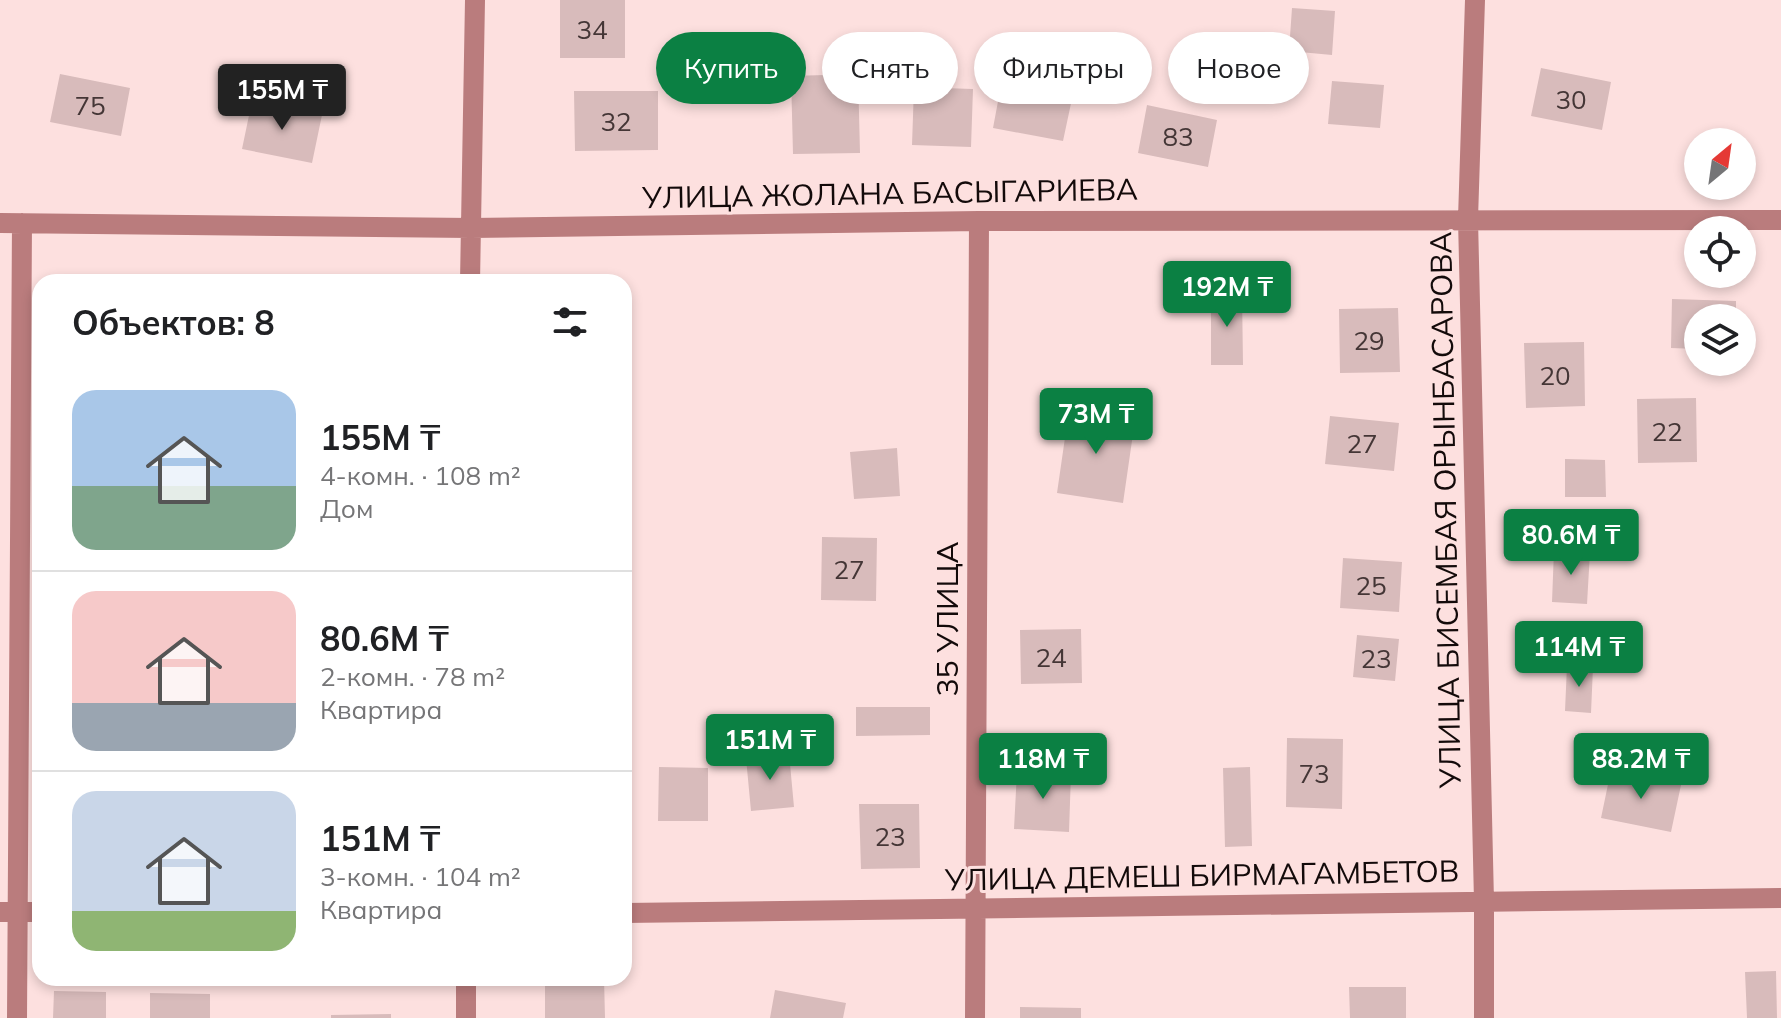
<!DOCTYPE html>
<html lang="ru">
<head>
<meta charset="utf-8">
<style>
  :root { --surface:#fff; --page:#f6f6f6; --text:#202124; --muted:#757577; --line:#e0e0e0; --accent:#0b8043 }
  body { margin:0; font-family:Mulish,sans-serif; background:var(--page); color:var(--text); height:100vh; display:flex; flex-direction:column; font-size:30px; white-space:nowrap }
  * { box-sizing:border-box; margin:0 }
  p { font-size:26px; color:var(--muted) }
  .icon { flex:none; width:44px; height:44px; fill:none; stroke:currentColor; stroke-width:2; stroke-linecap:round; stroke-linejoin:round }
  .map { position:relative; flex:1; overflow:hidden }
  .panel { position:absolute; left:32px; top:274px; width:600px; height:712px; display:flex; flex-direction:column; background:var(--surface); border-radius:24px; box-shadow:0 4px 12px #0003 }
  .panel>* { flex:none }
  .top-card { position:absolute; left:656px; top:32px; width:760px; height:72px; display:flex; gap:16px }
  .needle { width:52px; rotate:29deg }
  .fabs { position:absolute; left:1684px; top:128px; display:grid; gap:16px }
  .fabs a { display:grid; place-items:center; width:72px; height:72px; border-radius:50%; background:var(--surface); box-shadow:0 4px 12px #0003; font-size:40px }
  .price { position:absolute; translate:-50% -68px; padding:0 18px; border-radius:8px; background:var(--accent); color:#fff; font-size:26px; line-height:52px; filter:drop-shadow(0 2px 4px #0008) }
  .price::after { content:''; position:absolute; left:50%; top:48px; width:24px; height:18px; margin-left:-12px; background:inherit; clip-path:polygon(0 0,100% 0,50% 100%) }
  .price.selected { background:#222; color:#fff }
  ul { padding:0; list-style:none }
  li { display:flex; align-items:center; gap:24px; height:200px; padding:0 40px }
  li+li { border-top:2px solid var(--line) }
  li span { display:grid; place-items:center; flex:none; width:224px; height:160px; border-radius:24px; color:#555 }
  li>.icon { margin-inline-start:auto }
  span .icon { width:96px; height:96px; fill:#fffc; stroke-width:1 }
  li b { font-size:34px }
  h2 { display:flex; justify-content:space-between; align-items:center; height:96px; padding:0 40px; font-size:34px }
  .chip { padding:0 28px; border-radius:36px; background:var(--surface); box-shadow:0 4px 12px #0003; font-size:28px; line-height:72px }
  .chip.selected { background:var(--accent); color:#fff }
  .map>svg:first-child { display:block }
  .building { fill:#d8bbbb }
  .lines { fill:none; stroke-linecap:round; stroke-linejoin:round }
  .minor { stroke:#ba7c7d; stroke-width:20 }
  .labels { text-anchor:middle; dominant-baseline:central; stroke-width:6; stroke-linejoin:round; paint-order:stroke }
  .number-label { font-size:26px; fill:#443636 }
  .street-label { font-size:30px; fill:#130a0a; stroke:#fde0df }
</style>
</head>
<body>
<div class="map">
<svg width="1781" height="1018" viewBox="0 0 1781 1018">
  <rect width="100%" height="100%" fill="#fde0df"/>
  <!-- building -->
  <path class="building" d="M560 0H625V58H560Z
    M1292 8 1335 11 1332 55 1289 51Z
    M1541 68 1611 82 1602 130 1531 116Z
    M60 74 130 88 121 136 50 122Z
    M858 74 860 153 793 154 791 76Z
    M1002 80 1073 94 1063 141 993 128Z
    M1332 81 1384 85 1380 128 1328 124Z
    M914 87 973 89 971 147 912 145Z
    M574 91H658V150L575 151Z
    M252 101 322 115 312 163 242 149Z
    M1147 105 1217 120 1208 167 1138 153Z
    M1242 293 1243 365H1211V294Z
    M1672 299 1736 301V318H1698V349L1671 348Z
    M1398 308 1400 372 1340 373 1339 309Z
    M1584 342 1585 406 1526 408 1524 343Z
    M1696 398 1697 462 1638 463 1637 399Z
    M1069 410 1135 420 1123 503 1057 493Z
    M1330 416 1399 423 1394 471 1325 464Z
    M897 448 900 496 854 499 850 452Z
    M1565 459 1605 460 1606 497H1565Z
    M822 537 877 538 876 601 821 600Z
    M1554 550 1590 552 1587 604 1552 602Z
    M624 555H631L630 624H624Z
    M1343 558 1402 562 1399 612 1340 608Z
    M1081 629 1082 683 1021 684 1020 630Z
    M1357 635 1399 639 1395 681 1353 677Z
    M1567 665 1593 667 1591 713 1565 711Z
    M856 707H930V735L856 736Z
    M1287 738 1343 739 1342 809 1286 807Z
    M789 753 794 807 751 811 746 758Z
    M659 767 708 768V821H658Z
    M1250 767 1252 846 1225 847 1223 768Z
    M1611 770 1681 785 1671 832 1601 818Z
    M1017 771 1071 773 1069 832 1014 829Z
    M859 804H919L920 868 861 869Z
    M1776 971 1777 1018H1747L1745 972Z
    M545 978H604L605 1018H545Z
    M1349 987H1406V1018H1350Z
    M775 990 846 1003 843 1018H770Z
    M54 991 106 992V1018H53Z
    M150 993 210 994V1018H150Z
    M1020 1007 1081 1008V1018H1020Z
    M391 1014V1018H331V1015Z"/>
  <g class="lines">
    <!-- minor -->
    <path class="minor" d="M1475 0 1468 219 1484 901V1018
      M0 223 471 228 979 221 1781 220
      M470 282 475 0
      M0 912H40
      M624 913 1781 898
      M466 978V1018
      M17 1018 22 223
      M975 1018 979 221"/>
  </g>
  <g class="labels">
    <!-- number labels -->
    <g class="number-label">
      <text x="592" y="29">34</text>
      <text x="1571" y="99">30</text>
      <text x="90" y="105">75</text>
      <text x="616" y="121">32</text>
      <text x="1178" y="136">83</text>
      <text x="1369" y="340">29</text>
      <text x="1555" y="375">20</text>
      <text x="1667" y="431">22</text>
      <text x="1362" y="443">27</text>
      <text x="849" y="569">27</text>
      <text x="1371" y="585">25</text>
      <text x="1051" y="657">24</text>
      <text x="1376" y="658">23</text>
      <text x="1314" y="773">73</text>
      <text x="890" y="836">23</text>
    </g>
    <!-- street labels -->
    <g class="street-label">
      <text transform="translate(890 193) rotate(-1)">УЛИЦА ЖОЛАНА БАСЫГАРИЕВА</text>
      <text transform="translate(1445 510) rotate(-91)">УЛИЦА БИСЕМБАЯ ОРЫНБАСАРОВА</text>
      <text transform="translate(947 619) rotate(-90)">35 УЛИЦА</text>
      <text transform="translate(1202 875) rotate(-1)">УЛИЦА ДЕМЕШ БИРМАГАМБЕТОВ</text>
    </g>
  </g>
</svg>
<div class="fabs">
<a><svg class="needle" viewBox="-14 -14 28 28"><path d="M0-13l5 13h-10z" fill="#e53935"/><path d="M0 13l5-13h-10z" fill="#757577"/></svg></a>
<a><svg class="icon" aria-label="locate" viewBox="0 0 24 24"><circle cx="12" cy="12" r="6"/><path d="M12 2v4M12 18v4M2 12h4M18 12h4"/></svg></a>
<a><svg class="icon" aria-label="layers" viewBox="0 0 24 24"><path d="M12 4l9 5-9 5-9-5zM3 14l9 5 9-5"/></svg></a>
</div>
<b class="price selected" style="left:282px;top:132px">155M ₸</b>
<b class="price" style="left:1227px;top:329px">192M ₸</b>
<b class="price" style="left:1096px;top:456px">73M ₸</b>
<b class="price" style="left:1571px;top:577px">80.6M ₸</b>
<b class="price" style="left:1579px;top:689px">114M ₸</b>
<b class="price" style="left:770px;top:782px">151M ₸</b>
<b class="price" style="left:1043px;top:801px">118M ₸</b>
<b class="price" style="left:1641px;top:801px">88.2M ₸</b>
<div class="top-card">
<a class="chip selected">Купить</a>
<a class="chip">Снять</a>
<a class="chip">Фильтры</a>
<a class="chip">Новое</a>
</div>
<section class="panel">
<h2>Объектов: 8<svg class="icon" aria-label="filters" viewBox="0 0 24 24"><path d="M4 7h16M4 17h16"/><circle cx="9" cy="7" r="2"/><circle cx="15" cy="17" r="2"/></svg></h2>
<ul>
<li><span style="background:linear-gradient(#a9c7e8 60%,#7fa58c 0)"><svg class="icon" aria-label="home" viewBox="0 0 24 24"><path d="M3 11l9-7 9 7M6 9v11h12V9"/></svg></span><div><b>155M ₸</b><p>4-комн. · 108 m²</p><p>Дом</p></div></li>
<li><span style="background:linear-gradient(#f6c9c9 70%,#9aa5b1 0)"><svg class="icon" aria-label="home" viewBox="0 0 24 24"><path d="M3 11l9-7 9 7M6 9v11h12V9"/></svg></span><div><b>80.6M ₸</b><p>2-комн. · 78 m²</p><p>Квартира</p></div></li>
<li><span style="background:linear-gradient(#c9d6e8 75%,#8fb573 0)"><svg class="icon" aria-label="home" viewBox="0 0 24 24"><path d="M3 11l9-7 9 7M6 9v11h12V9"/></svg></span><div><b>151M ₸</b><p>3-комн. · 104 m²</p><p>Квартира</p></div></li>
</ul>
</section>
</div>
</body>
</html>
